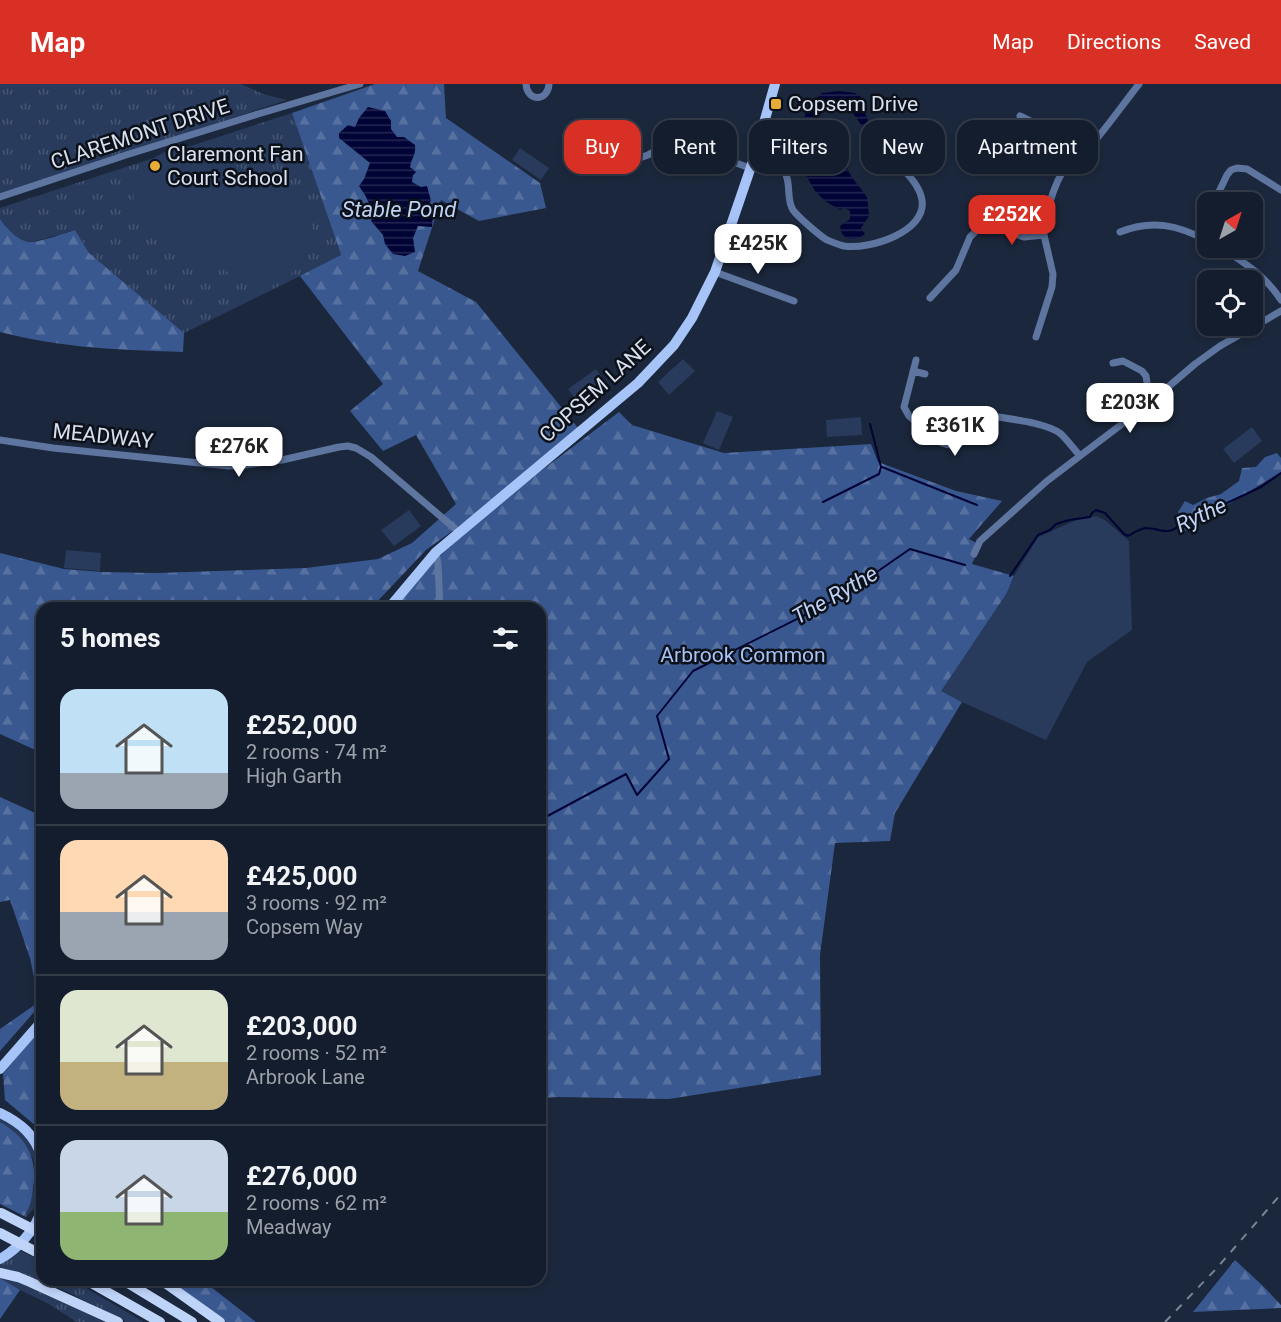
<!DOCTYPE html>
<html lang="en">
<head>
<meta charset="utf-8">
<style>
  :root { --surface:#141d2d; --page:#1d2635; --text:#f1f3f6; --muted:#9da2aa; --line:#333b49; --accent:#d93025 }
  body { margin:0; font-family:Roboto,sans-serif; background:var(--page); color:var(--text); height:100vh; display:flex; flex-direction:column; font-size:22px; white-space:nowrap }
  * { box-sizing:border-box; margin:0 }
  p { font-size:20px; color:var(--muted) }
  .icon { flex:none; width:33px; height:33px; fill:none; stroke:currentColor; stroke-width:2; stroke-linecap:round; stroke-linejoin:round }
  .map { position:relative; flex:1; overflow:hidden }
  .side { position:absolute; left:36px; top:518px; width:510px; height:684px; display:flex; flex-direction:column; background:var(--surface); border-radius:18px; box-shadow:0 3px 9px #0003,0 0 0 2px var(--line) }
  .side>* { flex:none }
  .banner { position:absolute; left:564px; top:36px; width:570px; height:54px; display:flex; gap:12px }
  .needle { width:39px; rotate:39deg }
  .controls { position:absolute; left:1197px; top:108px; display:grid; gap:12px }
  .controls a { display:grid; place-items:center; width:66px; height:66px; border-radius:12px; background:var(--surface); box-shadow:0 3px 9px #0003,0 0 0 2px var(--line); font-size:30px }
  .price { position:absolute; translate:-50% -51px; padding:0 14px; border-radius:12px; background:#fff; color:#222; font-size:20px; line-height:39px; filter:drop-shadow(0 2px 3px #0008) }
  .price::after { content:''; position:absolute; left:50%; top:36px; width:18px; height:14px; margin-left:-9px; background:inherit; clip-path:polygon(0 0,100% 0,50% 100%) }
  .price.active { background:var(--accent); color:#fff }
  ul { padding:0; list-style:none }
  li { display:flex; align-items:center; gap:18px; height:150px; padding:0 24px }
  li+li { border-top:2px solid var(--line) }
  li span { display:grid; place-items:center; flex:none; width:168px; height:120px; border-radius:18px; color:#555 }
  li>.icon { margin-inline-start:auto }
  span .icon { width:72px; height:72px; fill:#fffc; stroke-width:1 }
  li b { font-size:26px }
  h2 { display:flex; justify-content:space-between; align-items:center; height:72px; padding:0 24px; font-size:26px }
  .tag { padding:0 21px; border-radius:18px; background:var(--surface); box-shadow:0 3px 9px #0003,0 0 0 2px var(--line); font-size:21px; line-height:54px }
  .tag.active { background:var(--accent); color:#fff }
  header { display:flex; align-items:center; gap:36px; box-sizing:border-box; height:84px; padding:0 30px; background:var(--accent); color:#fff }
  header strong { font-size:28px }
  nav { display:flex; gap:33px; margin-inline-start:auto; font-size:21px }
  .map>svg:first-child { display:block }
  .grass { fill:url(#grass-tufts) }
  .forest { fill:url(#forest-firs) }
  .green { fill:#283b5c }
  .water { fill:url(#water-rules) }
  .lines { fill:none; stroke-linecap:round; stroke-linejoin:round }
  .stream { stroke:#000335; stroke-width:2 }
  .minor { stroke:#5d759f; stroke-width:7 }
  .primary { stroke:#a7c4f9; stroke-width:10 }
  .trunk { stroke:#bfd4f9; stroke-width:10 }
  .rail { stroke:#7a8496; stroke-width:2; stroke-dasharray:8 8; stroke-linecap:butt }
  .trunk-bridge { stroke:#bfd4f9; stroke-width:10 }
  .poi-dot { fill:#e6ac36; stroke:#0b1019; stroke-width:2 }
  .labels { text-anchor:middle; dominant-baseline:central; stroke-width:5; stroke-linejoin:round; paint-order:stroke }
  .poi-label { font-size:21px; fill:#d8e0ee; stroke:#0b1019; text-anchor:start }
  .street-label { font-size:21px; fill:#d8e0ee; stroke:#0b1019 }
  .park-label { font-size:21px; fill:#a7c3f5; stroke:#0b1019 }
  .water-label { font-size:22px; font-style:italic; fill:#bfd2f4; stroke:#0b1019 }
</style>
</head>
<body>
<header>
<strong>Map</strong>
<nav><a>Map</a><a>Directions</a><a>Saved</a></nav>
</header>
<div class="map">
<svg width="1281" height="1238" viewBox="0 0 1281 1238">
  <defs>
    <pattern id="grass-tufts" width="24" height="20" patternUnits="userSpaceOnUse" patternTransform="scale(1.5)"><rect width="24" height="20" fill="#283b5c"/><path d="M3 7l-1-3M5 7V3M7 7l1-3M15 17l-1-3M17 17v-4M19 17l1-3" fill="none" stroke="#465774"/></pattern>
    <pattern id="forest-firs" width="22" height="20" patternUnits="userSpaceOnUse" patternTransform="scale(1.5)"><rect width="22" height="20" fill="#3a5890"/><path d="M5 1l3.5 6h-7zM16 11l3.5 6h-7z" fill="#5670a0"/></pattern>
    <pattern id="water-rules" width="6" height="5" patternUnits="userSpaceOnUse" patternTransform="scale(1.5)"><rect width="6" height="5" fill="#000335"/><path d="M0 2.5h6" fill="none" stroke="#242753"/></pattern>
  </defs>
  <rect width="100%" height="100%" fill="#1b273c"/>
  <!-- grass -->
  <path class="grass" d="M0 0H241L263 10 287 16 0 110Z
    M292 29 341 172 184 249 89 169 75 146 32 158 24 157 7 146 0 135V124Z
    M0 1034C16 1042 34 1057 38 1076 39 1080 38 1085 39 1090 41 1111 42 1117 26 1133L24 1132C33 1121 39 1086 32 1073 27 1062 10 1044 0 1038Z
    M18 1165 42 1178V1196H72L144 1238H126L66 1207 29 1193 0 1185V1180Z
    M0 1194 16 1197 105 1238H77L47 1219 20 1206Z"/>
  <!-- forest -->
  <path class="forest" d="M375 0H444L446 34 540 99 546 124 479 137 441 116 418 187 476 218 579 345 469 435 426 466 372 523 42 524V669L0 650V469L64 485 102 488 155 489 306 484 378 475 412 459 456 420 416 351 383 367 350 327 383 300 300 192 341 171 292 29Z
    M0 135C6 144 19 158 31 158 40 158 65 149 75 146L89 169 184 249 183 268C122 266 60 264 0 248Z
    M619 328 632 341 724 369 871 360 878 378 956 407 1002 417 969 455 980 461 972 480 1014 492 1007 509 942 607 962 618 895 729 890 757 835 759 820 871 821 991 669 1015 559 1013 540 1014V524H393L418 493 481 432Z
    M1277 369 1281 374V388L1185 447 1178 428 1185 417 1193 421 1207 414 1221 410 1239 397 1242 384 1256 383 1265 373Z
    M0 713 42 732V919L0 967V945L39 918 30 874 10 816 0 818Z
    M42 943V1047L5 1016 3 990Z
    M0 1038C27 1054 38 1074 33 1105 32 1115 30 1124 24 1132L0 1120Z
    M1235 1176 1263 1202 1281 1221V1224L1193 1228Z
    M0 1194 20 1206 0 1235Z
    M195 1196H202L256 1238H226L179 1203 182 1200Z"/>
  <!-- green -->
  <path class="green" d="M179 63 199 65 286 105C295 111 304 118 309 129 322 158 302 192 272 198 263 199 256 198 248 197L148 151 149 148C118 114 136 73 179 63Z
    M520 64 549 84 541 96 512 76Z
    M683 275 695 287 669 311 658 298Z
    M596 285 606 299 578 319 568 305Z
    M717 327 733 333 719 366 703 359Z
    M861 333 862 351 827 353 826 336Z
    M1252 343 1262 357 1234 379 1223 365Z
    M409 426 421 442 394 462 381 446Z
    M1096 432 1105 436 1129 457 1132 546 1087 578 1046 656 962 618 941 607 1007 509 1014 492 1038 453 1074 437Z
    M66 466 101 469 100 487 64 484Z"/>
  <!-- water -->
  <path class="water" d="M839 7 855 9 861 13 864 26 869 39 864 45 844 16 834 18 813 37 811 51 829 71 840 76 847 84 851 92 867 113 869 132 861 144 865 150C855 158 841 157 840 142L850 135V127L845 124 840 126 825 117 815 107 799 79 795 63 808 22 822 9Z
    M368 23 385 27 391 37V45L397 53H404L415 61C416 71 412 73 410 83L416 88 413 91 412 98 421 103 427 102 431 117 425 124 433 132 432 143 418 142 413 154 415 168 405 172 393 170 385 160 383 151 371 137 375 131 365 111 359 102 364 95 370 79 339 54V49L348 41 355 43 359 34Z"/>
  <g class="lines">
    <!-- stream -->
    <path class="stream" d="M882 383 977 421
      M823 418 879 390 881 383 870 340
      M1010 492 1038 451 1050 446 1056 440 1069 436 1090 433 1092 429 1096 426 1105 429 1124 450 1128 452C1133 449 1139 445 1146 444 1157 444 1169 452 1178 442L1261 403 1281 389
      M540 736 626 690 637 711 669 675 657 632 693 587 839 514 910 465 965 481"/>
    <!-- minor -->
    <path class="minor" d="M526 0C527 18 548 18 549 0
      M1020 32 1071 57 1083 65
      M624 74 637 75 648 71 670 58 680 59 750 84
      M754 74 770 75 783 81C784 86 786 90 787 94 790 104 787 117 793 126 797 132 820 152 827 156 832 158 839 161 844 162 869 166 927 148 922 116 919 95 891 74 875 62
      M0 113 126 71 258 30 360 0
      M1214 118 1227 91 1231 86 1237 84 1247 85 1281 106
      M1120 148C1152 135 1178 141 1208 157
      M1044 151C1046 125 1056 90 1075 71 1080 65 1088 64 1094 58 1110 39 1124 19 1139 0
      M1199 152 1208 131
      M1220 164C1242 176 1267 194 1281 216
      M715 188 794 217
      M930 214 956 186 970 153 976 147 984 143H994L1024 153 1044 151 1053 190 1052 203 1036 253
      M916 276 904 323 909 332 942 359C970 370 970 336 992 332 1010 335 1048 339 1061 350 1068 357 1074 365 1080 372
      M1113 279 1123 277 1142 287 1146 292 1148 305 1153 316
      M913 287 925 290
      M0 356 53 364 229 382 245 381 282 376 339 363 348 362 356 364 371 373 459 448
      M436 468 438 480 440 524
      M974 470 980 457 1047 397 1147 321 1195 280 1220 262 1281 227"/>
    <!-- primary -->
    <path class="primary" d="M389 524 436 468 638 299 674 261 692 234 715 188 754 74 775 0
      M0 985 42 937
      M0 1029C21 1039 35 1051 42 1074
      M0 1175C18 1165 36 1145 42 1125"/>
    <!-- trunk -->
    <path class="trunk" d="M0 1189 18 1193 30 1198 118 1238
      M86 1196 160 1238
      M123 1196 192 1238
      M161 1196 220 1238"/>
    <!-- rail -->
    <path class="rail" d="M1165 1238 1216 1185 1281 1110"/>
    <!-- trunk-bridge -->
    <path class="trunk-bridge" d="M1 1129 42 1150
      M0 1149 42 1171"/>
  </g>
  <!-- markers -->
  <g class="poi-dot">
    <rect x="770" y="14" width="12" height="12" rx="3"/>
    <circle cx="155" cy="82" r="6"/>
  </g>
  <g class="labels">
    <!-- poi labels -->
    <g class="poi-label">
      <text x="788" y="20">Copsem Drive</text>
      <text x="167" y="70">Claremont Fan<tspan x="167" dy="24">Court School</tspan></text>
    </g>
    <!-- street labels -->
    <g class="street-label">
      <text transform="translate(140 50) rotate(-18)">CLAREMONT DRIVE</text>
      <text transform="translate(595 307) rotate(-42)">COPSEM LANE</text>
      <text transform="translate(103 352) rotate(6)">MEADWAY</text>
    </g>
    <!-- park labels -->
    <g class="park-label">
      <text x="743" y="571">Arbrook Common</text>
    </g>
    <!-- water labels -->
    <g class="water-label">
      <text x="399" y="125">Stable Pond</text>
      <text transform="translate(1201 431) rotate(-25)">Rythe</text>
      <text transform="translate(835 511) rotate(-30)">The Rythe</text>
    </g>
  </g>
</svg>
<div class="controls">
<a><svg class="needle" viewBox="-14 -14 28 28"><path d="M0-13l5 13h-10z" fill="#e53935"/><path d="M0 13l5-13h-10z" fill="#9da2aa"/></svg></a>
<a><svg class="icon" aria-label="locate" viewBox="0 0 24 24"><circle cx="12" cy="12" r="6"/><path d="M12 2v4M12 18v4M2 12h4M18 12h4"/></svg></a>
</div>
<b class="price active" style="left:1012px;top:162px">£252K</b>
<b class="price" style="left:758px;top:191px">£425K</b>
<b class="price" style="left:1130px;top:350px">£203K</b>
<b class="price" style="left:955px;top:373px">£361K</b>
<b class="price" style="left:239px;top:394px">£276K</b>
<div class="banner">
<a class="tag active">Buy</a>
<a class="tag">Rent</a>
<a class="tag">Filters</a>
<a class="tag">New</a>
<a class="tag">Apartment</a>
</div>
<section class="side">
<h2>5 homes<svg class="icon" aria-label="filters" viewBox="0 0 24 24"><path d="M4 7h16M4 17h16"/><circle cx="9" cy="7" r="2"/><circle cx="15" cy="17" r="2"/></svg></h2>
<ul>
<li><span style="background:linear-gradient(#bfe0f5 70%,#9aa5b1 0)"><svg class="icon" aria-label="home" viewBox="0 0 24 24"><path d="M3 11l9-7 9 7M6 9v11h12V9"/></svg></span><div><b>£252,000</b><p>2 rooms · 74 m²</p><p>High Garth</p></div></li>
<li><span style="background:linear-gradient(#ffd9b3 60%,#9aa5b1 0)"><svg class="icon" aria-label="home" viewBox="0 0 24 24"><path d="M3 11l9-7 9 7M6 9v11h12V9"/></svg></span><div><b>£425,000</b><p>3 rooms · 92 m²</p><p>Copsem Way</p></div></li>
<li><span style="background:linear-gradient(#dfe7d0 60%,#c2b280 0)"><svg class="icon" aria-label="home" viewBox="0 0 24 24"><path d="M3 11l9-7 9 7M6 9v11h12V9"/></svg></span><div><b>£203,000</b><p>2 rooms · 52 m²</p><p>Arbrook Lane</p></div></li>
<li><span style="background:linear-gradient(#c9d6e8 60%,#8fb573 0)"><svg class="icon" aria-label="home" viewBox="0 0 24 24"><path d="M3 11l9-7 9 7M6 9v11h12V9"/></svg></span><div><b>£276,000</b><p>2 rooms · 62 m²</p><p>Meadway</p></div></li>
</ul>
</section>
</div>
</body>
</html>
